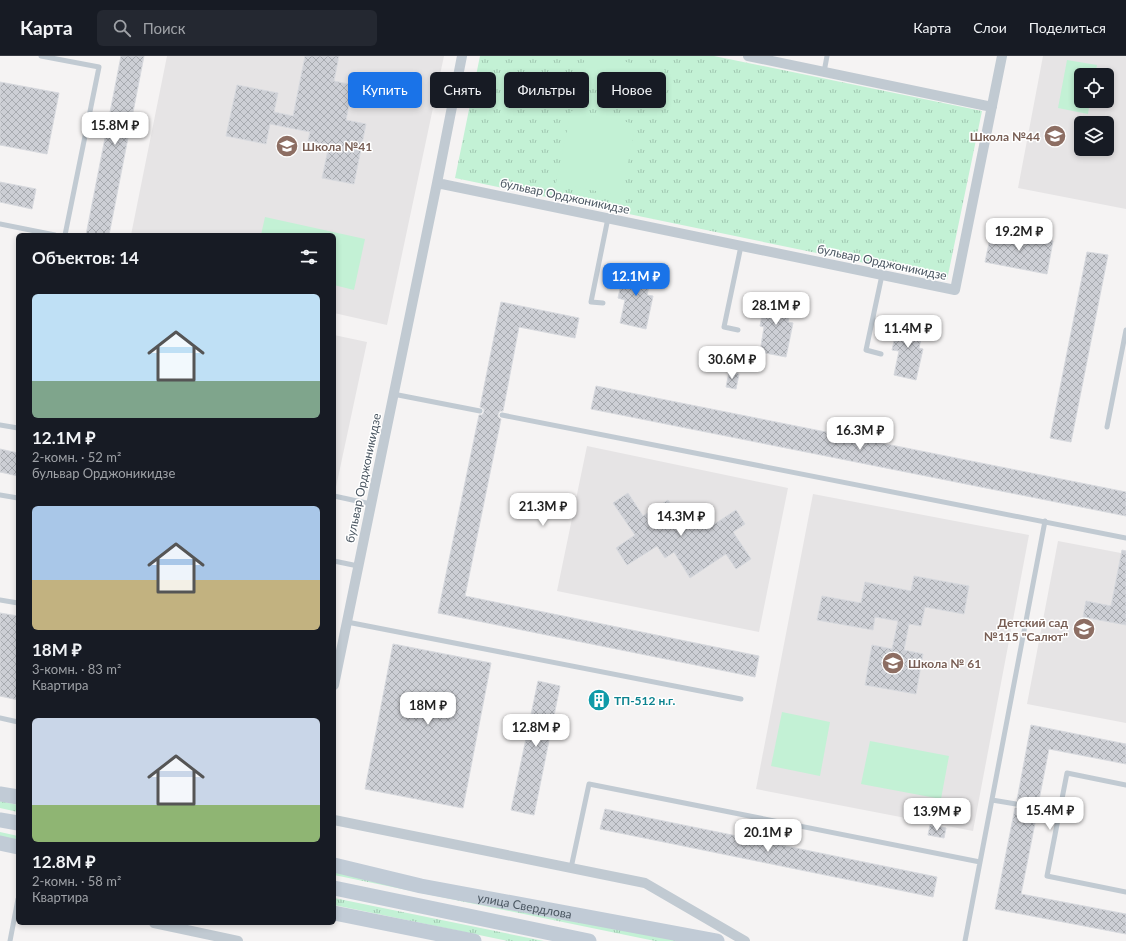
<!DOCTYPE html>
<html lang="ru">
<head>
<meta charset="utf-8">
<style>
  :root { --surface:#171b24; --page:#242831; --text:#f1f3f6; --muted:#9ea1a6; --line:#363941; --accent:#1a73e8 }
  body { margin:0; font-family:Lato,sans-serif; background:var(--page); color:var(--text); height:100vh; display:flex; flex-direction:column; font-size:15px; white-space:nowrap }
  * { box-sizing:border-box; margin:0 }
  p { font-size:13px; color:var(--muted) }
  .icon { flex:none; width:22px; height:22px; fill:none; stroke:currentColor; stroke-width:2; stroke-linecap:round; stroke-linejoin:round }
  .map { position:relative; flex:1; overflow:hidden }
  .sheet { position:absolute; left:16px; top:177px; width:320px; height:692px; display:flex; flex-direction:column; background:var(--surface); border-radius:6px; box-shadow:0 2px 6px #0003 }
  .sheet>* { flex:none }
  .top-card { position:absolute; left:348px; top:16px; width:380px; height:36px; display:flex; gap:8px }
  .buttons { position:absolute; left:1074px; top:12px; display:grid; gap:8px }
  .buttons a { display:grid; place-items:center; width:40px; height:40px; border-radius:6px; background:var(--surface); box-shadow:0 2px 6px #0003; font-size:20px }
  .price { position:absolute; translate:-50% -34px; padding:0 9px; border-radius:8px; background:#fff; color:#222; font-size:13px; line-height:26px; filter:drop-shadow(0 1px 2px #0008) }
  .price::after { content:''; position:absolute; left:50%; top:24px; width:12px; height:9px; margin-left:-6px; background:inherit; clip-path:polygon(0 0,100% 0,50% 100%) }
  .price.on { background:var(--accent); color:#fff }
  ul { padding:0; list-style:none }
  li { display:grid; align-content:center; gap:8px; height:212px; padding:0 16px }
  li span { display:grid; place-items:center; height:124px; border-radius:6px; color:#555 }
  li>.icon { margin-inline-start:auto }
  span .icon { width:72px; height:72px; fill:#fffc; stroke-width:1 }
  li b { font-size:17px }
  h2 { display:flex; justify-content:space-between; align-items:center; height:48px; padding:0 16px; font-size:17px }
  .chip { padding:0 14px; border-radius:6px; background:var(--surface); box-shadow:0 2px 6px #0003; font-size:14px; line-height:36px }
  .chip.on { background:var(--accent); color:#fff }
  header { display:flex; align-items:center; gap:24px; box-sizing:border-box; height:56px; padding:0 20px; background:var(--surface); border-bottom:1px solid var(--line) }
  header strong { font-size:19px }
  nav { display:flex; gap:22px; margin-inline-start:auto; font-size:14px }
  .search { width:280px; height:36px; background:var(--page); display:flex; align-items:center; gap:10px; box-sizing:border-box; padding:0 14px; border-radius:6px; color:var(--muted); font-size:15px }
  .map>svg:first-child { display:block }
  .education { fill:#e6e4e5; fill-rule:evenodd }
  .grass { fill:url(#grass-tufts) }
  .pitch { fill:#c3f1d5 }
  .building { fill:url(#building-cross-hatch); stroke:#d7d9de }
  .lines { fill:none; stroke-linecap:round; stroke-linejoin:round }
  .lane { stroke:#c1cad2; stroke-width:5 }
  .street { stroke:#c1cad2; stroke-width:10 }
  .secondary { stroke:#c1cbd6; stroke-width:15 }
  .labels { text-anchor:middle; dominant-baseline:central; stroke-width:3; stroke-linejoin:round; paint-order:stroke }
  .education-label { font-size:12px; font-weight:bold; fill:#785e54; stroke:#fff; text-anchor:end }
  .street-label { font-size:12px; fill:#4a5661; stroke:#fff }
  .culture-label { font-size:12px; font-weight:bold; fill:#0d838f; stroke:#fff; text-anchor:start }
</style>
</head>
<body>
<header>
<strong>Карта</strong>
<div class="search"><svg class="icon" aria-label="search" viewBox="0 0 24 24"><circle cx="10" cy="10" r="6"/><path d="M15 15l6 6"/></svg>Поиск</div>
<nav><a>Карта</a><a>Слои</a><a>Поделиться</a></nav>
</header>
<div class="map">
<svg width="1126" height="885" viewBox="0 0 1126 885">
  <defs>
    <pattern id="grass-tufts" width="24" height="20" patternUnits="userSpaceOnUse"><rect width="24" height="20" fill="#c3f1d5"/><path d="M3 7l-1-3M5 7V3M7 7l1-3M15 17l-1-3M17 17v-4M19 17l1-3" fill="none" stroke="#a0c6b0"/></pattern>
    <pattern id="building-cross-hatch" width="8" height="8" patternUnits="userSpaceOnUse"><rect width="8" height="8" fill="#cdcfd5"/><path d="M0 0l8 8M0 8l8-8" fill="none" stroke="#a8abb0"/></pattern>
  </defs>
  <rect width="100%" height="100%" fill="#f5f3f3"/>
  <!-- education -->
  <path class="education" d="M167 0H444L387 269 334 257V179H131Z
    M1043 0H1126V153L1018 132ZM1081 19H1107V45H1081ZM1081 67H1107V93H1081Z
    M334 279 367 286 336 431H334Z
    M587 390 788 432 759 576 557 535Z
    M813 438 1029 479 973 775 756 733Z
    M1058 485 1126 498V667L1027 648Z"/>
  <!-- grass -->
  <path class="grass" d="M480 0H714L982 55 947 224 455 122Z
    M0 745 18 749V756L0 752Z
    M0 776 18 780V786L0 783Z
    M334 813 690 885H655L334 819Z
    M334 842 544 885H508L334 849Z"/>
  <!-- pitch -->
  <path class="pitch" d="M585 0H597L665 14 658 46 579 30Z
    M1067 4 1097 9 1095 19H1081V45H1090L1088 58 1058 52Z
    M571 55 636 68 621 140 556 127Z
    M265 161 365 183 354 234 334 229V179H261Z
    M782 656 830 666 820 720 771 710Z
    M870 685 949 700 941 743 861 728Z"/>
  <!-- building -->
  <path class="building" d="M121 0H144L109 179H86Z
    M305 0H339L334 25 353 29 346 64 366 68 354 128 322 122 329 89 308 85 310 76 270 68 266 88 226 80 237 29 278 37 274 56 293 60Z
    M0 26 59 37 47 98 0 89Z
    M0 126 36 133 32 153 0 146Z
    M992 173 1053 185 1047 218 985 206Z
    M1087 196 1108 199 1071 386 1050 382Z
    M625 210 652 216 647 239 653 240 646 273 620 267 625 244 618 242Z
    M766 238 792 243 788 266 793 267 786 301 760 296 764 271 760 270Z
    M501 246 579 262 575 282 519 271 503 355H500L498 358V361L501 363 465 540 759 600 755 621 438 557 479 359H482L484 356V353L480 351Z
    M899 263 924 269 919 292 923 293 916 324 894 319 899 295 892 294Z
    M729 316 739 318 736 333 726 331Z
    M596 330 1126 436V460L591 353Z
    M0 393 18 397V420L0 416Z
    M628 437 643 460 668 444 685 469 702 459 710 471 736 454 745 468 733 476 751 503 736 513 726 498 690 522 674 496 665 502 657 490 627 509 616 492 635 479 613 447Z
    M1122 494 1126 495V569L1083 561 1086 545 1111 550Z
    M914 520 969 530 964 558 925 551 921 570 909 568 904 594 923 598 916 638 865 629 872 589 892 593 898 565 875 561 873 574 817 564 822 540 861 547 865 526 911 535Z
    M0 557 18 560V644L0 640Z
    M393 588 491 607 463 752 365 733Z
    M538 625 560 630 534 759 511 754Z
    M592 637 607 639 605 650 590 648Z
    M1031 669 1126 688V708L1049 693 1038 749H1036L1034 752V755L1037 757 1021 838 1126 858V878L995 853 1015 752H1018L1020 749V746L1017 744Z
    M605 753 937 821 933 841 600 773Z
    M930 769 946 772 944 782 928 779Z"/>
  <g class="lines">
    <!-- lane -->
    <path class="lane" d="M41 0 99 11 65 179
      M824 16 827 0
      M0 168 55 179
      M603 247 591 246 608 162
      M738 274 724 271 741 190
      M881 298 866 294 882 219
      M393 338 480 355
      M502 359 1126 482
      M0 369 18 372
      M1107 371 1126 274
      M0 439 18 442
      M334 440 371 448
      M334 505 358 510
      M0 544 18 547
      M347 566 741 643
      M0 662 18 666
      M1126 729 1067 717 1047 820 1126 836
      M992 744 1016 748
      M1038 753 1060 757
      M571 812 589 728 980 806
      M10 885 18 843
      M965 885 1045 465"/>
    <!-- street -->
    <path class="street" d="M748 0 992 51
      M437 127 462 0
      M334 629 437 127 955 234 1002 0
      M334 764 645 827 745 885
      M154 867 238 885"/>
    <!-- secondary -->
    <g class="secondary">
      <path d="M0 738 18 741"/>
      <path d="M0 764 18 767"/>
      <path d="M0 787 18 791"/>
      <path id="s1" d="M334 809 421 830 717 885"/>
      <path d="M334 832 589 885"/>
      <path d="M334 857 474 885"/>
    </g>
  </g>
  <!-- icons -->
  <defs>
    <g id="school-disc" transform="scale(1.15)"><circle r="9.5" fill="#8d6e63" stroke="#fff"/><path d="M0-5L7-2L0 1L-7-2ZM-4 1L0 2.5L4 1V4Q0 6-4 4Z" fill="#fff"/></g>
    <g id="building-disc" transform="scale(1.15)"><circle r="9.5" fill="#0f9aa8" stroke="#fff"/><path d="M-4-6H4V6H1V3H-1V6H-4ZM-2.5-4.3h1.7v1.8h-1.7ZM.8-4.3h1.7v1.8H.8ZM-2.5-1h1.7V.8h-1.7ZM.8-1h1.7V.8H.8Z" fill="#fff"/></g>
  </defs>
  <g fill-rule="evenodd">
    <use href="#school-disc" x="1055" y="80"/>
    <use href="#school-disc" x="287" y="90"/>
    <use href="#school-disc" x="1084" y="573"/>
    <use href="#school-disc" x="893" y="607"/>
    <use href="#building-disc" x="599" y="644"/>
  </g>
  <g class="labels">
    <!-- education labels -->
    <g class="education-label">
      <text x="1040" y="80">Школа №44</text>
      <text x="302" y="90" text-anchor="start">Школа №41</text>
      <text x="1068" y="566">Детский сад<tspan x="1068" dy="14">№115 "Салют"</tspan></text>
      <text x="908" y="607" text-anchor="start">Школа № 61</text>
    </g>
    <!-- street labels -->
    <g class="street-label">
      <text transform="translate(565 140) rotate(12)">бульвар Орджоникидзе</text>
      <text transform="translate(882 206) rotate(12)">бульвар Орджоникидзе</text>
      <text transform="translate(363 422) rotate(-78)">бульвар Орджоникидзе</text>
      <text stroke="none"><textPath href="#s1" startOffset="195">улица Свердлова</textPath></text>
    </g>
    <!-- culture labels -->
    <g class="culture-label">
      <text x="614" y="644">ТП-512 н.г.</text>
    </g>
  </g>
</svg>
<div class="buttons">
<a><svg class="icon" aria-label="locate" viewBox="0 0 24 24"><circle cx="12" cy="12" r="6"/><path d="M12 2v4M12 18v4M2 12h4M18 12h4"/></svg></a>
<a><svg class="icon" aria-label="layers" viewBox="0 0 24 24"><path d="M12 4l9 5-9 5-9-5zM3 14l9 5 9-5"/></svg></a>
</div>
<b class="price" style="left:115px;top:90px">15.8M ₽</b>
<b class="price" style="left:1019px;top:196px">19.2M ₽</b>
<b class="price on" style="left:636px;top:241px">12.1M ₽</b>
<b class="price" style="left:776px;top:270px">28.1M ₽</b>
<b class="price" style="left:908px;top:293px">11.4M ₽</b>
<b class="price" style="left:732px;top:324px">30.6M ₽</b>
<b class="price" style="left:860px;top:395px">16.3M ₽</b>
<b class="price" style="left:543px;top:471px">21.3M ₽</b>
<b class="price" style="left:681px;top:481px">14.3M ₽</b>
<b class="price" style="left:428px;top:670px">18M ₽</b>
<b class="price" style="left:536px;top:692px">12.8M ₽</b>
<b class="price" style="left:1050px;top:775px">15.4M ₽</b>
<b class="price" style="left:937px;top:776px">13.9M ₽</b>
<b class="price" style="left:768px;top:797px">20.1M ₽</b>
<div class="top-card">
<a class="chip on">Купить</a>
<a class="chip">Снять</a>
<a class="chip">Фильтры</a>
<a class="chip">Новое</a>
</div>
<section class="sheet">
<h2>Объектов: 14<svg class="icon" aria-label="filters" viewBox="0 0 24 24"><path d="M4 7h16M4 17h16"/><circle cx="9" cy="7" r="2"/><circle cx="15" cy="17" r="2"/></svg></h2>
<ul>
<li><span style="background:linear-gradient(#bfe0f5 70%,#7fa58c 0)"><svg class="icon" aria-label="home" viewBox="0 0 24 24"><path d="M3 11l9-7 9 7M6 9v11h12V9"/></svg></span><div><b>12.1M ₽</b><p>2-комн. · 52 m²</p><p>бульвар Орджоникидзе</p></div></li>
<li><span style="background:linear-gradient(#a9c7e8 60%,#c2b280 0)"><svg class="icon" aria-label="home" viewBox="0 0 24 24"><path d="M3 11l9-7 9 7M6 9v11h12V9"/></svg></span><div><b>18M ₽</b><p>3-комн. · 83 m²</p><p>Квартира</p></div></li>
<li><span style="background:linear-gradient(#c9d6e8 70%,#8fb573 0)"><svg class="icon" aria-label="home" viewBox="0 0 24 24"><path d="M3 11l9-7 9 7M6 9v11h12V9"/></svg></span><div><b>12.8M ₽</b><p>2-комн. · 58 m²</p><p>Квартира</p></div></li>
</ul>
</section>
</div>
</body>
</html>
